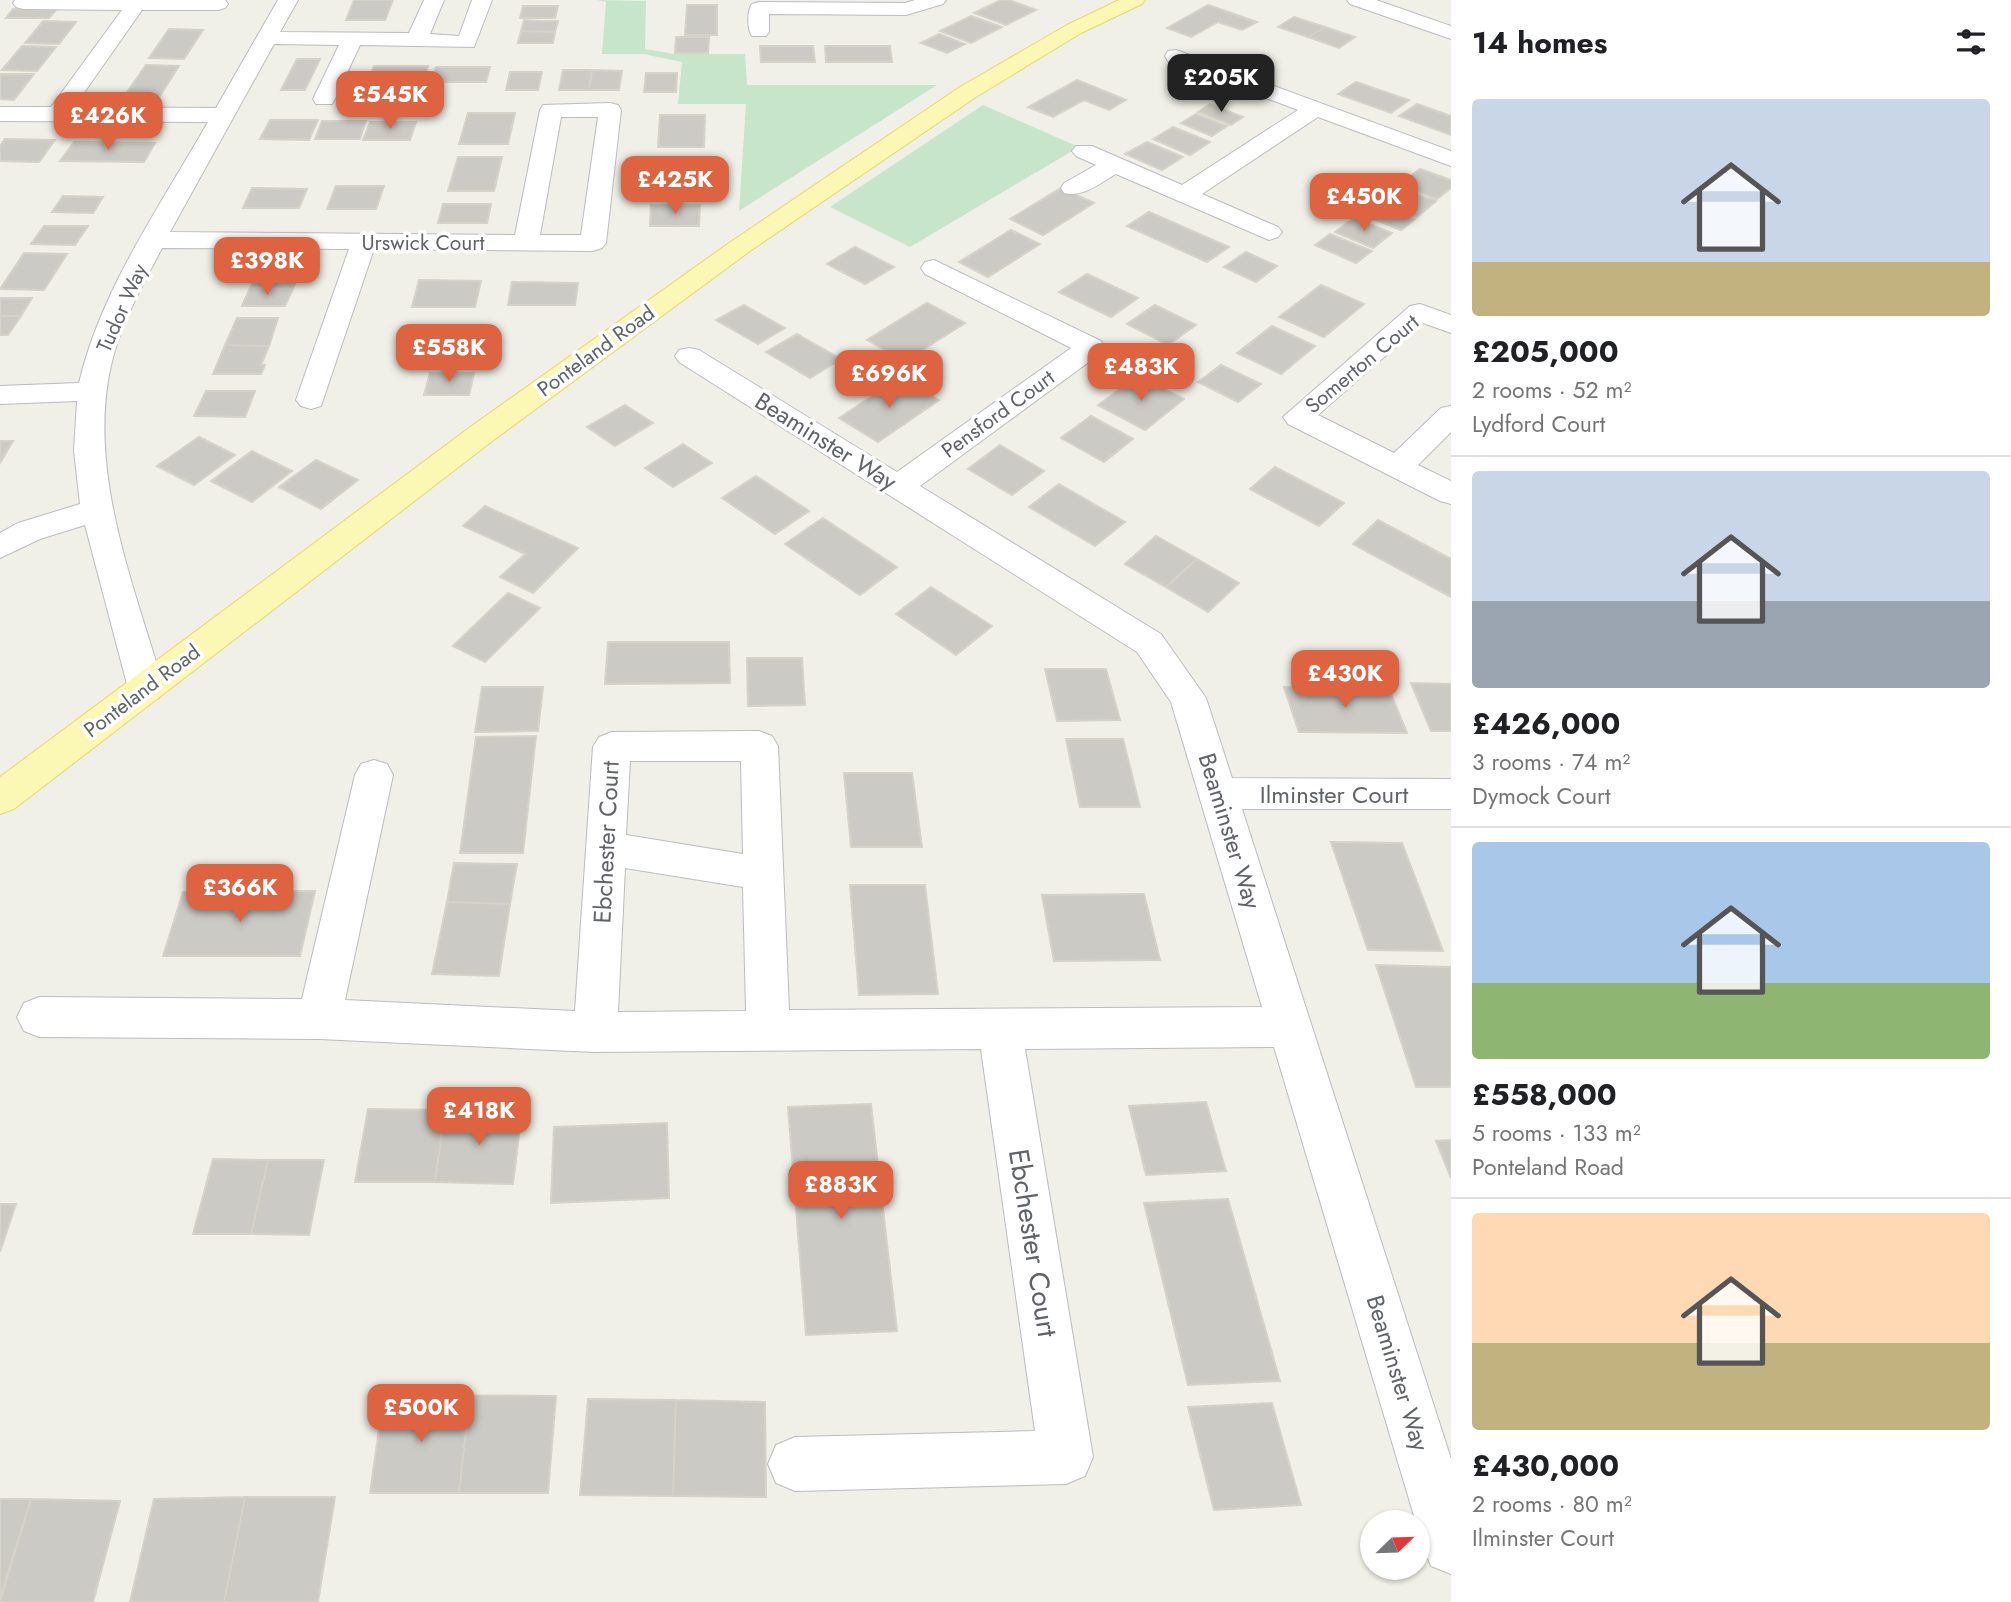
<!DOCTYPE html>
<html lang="en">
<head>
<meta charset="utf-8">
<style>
  :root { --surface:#fff; --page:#f2f2f2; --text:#202124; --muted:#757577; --line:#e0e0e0; --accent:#de6341 }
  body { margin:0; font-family:Jost,sans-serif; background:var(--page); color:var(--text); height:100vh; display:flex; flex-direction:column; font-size:26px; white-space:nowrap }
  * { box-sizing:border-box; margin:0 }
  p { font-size:23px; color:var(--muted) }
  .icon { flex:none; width:38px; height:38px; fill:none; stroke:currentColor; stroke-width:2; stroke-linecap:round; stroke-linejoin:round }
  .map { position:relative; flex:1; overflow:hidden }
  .panel { display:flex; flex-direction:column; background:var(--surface); width:560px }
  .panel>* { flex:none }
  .needle { width:46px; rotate:67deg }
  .controls { position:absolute; left:1360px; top:1510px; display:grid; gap:14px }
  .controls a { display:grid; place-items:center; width:70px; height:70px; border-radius:50%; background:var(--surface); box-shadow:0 2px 5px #0004; font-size:35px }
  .price { position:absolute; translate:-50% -60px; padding:0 16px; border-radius:14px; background:var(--accent); color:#fff; font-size:23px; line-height:46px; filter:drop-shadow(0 2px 4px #0008) }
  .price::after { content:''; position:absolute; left:50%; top:42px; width:21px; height:16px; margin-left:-10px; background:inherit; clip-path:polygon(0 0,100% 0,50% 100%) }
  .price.active { background:#222; color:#fff }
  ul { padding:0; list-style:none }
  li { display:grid; align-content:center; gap:14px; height:371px; padding:0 21px }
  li+li { border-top:2px solid var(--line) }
  li span { display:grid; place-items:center; height:217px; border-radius:7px; color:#555 }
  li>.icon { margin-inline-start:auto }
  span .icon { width:126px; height:126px; fill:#fffc; stroke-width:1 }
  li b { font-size:30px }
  h2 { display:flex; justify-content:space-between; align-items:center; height:84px; padding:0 21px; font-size:30px }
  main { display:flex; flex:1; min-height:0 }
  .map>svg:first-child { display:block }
  .green { fill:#c7e5cb }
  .building { fill:#cccac4; stroke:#d5d2c7; stroke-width:2 }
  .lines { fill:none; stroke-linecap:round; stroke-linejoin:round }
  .minor-casing { stroke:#babcc0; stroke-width:2 }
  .major-casing { stroke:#e8d769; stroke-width:2 }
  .minor { fill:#fff; fill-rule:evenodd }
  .major { fill:#faf8b4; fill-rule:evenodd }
  .labels { text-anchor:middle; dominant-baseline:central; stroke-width:7; stroke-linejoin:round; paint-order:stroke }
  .far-street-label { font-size:21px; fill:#5f6267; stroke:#fff }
  .street-label { font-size:24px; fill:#5f6267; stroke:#fff }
  .near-street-label { font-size:28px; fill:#5f6267; stroke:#fff }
</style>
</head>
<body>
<main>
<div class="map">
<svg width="1451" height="1602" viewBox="0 0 1451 1602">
  <rect width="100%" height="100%" fill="#f0f0e8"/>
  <!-- green -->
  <path class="green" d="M597 0 646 1 645 49 674 54H745L747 85H937L739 211 746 104H678L682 62 644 54H602L606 2Z
    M983 105 1079 147 910 247 830 207Z"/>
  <!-- building -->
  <path class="building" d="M354 0H393L385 20H346Z
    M1001 0H1009L1036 10 1006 25 974 13Z
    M687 5H717V35H685Z
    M1208 5 1257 22 1242 30 1218 22 1191 37 1167 28Z
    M523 6H558L555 18H520Z
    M13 9 56 10 49 18H6Z
    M971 16 1002 27 971 43 940 31Z
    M1294 17 1325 27 1308 37 1278 27Z
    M524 20 541 21H558L555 32 521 31Z
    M43 21 76 22 59 44 25 43Z
    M1325 27 1355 37 1339 48 1308 37Z
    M169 29 203 30 184 59 149 58Z
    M521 31H525L555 32 553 43H518Z
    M939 34 965 44 947 53 921 43Z
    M676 37H709L708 53H675Z
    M22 46 56 47 37 71 2 70Z
    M760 46H813L815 62H761Z
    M825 46H890L892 62H826Z
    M297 59H320L305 90H281Z
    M146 65 179 66 160 96 125 95Z
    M374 66H428L423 82H368Z
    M436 67H490L486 82H431Z
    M563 70H592L589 90H559Z
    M592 70 622 71 619 90H589Z
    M510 72H542L538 90H506Z
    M646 73H677L676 92H644Z
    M0 74H34L14 100 0 99Z
    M1077 80 1126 100 1109 110 1084 100 1053 117 1028 107Z
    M1356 82 1409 100 1391 113 1338 94Z
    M1210 104 1243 117 1231 125 1198 112Z
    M1417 104 1451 116V135L1399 116Z
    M468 113H515L508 144H459Z
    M1196 114 1227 126 1212 136 1181 123Z
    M660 115H705L704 147H658Z
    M270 120H318L309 140 260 139Z
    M322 121H366L360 139H315Z
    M370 122H416L410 140H363Z
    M1173 127 1210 142 1190 155 1153 139Z
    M5 139 55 140 39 162 0 161V146Z
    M74 142 155 143 144 162 60 161Z
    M1147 142 1183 157 1162 170 1125 154Z
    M458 157H502L494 191H448Z
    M657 159H701L700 193H655Z
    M1420 169 1451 180V188L1437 199 1399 184Z
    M336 186H384L376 209H327Z
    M1398 187 1436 201 1417 217 1378 201Z
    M252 188 307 189 299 208H243Z
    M1061 188 1094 203 1043 235 1010 219Z
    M63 196 103 197 93 213 52 212Z
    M1375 203 1415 219 1401 230 1361 214Z
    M443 204H491L487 223H438Z
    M651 205H700L699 226H650Z
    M1149 212 1229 247 1207 262 1127 226Z
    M1354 218 1392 233 1373 248 1335 232Z
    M44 226H88L75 245 31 244Z
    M1011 230 1040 244 988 277 959 262Z
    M1330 234 1372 251 1356 263 1315 245Z
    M855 247 894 267 865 284 827 264Z
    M1246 252 1277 266 1256 282 1224 267Z
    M24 253 67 254 44 290 0 289Z
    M258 271 300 272 293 289 250 288Z
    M1087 274 1138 298 1111 317 1059 292Z
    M419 280 481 281 475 307H412Z
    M512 282 578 283 575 305H508Z
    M1321 285 1364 304 1324 337 1279 317Z
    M250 288 293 289 285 306H242Z
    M0 298H32L21 316H0Z
    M927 303 965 323 905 361 867 340Z
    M744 305 785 328 758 344 716 320Z
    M1155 305 1196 325 1168 345 1127 324Z
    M0 316H21L8 335H0Z
    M237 318H278L269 346 225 345Z
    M1272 326 1315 346 1281 374 1237 353Z
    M797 334 841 359 810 378 766 352Z
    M436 341H483L478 363H430Z
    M225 345 269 346 261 365H265L261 374H213Z
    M1221 365 1261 384 1238 402 1198 382Z
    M430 373H474L469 395H424Z
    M1138 376 1184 399 1145 430 1098 405Z
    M900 378 939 400 878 442 839 418Z
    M206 391H255L245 417 194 416Z
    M625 405 653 423 615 446 587 427Z
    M1091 416 1133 439 1104 462 1061 438Z
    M199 437 235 455 194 485 157 466Z
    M0 441H13L0 463Z
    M683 444 712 463 673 487 645 468Z
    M1000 445 1044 471 1012 495 968 469Z
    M252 451 292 471 252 502 211 481Z
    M316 460 358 480 321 509 279 487Z
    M1275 467 1344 503 1319 526 1250 489Z
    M756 476 809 511 775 534 722 498Z
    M1059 484 1125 522 1095 546 1029 507Z
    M485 506 578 548 533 593 500 577 525 554 463 526Z
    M823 518 897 567 860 595 785 544Z
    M1378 520 1451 559V597L1353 544Z
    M1156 536 1197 559 1166 587 1125 564Z
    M1197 559 1239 583 1208 612 1166 587Z
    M931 587 992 626 956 655 896 614Z
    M508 593 540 608 485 662 453 646Z
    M608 642H729L730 683 605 684Z
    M747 658H802L805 705 748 706Z
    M1045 669H1106L1120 720 1057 721Z
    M1411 683 1451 684V731H1431Z
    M482 687H543L538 731 475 732Z
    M1284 687 1389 689 1407 733 1299 732Z
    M536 736 523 853H460L476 737Z
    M1066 739H1123L1140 807H1080Z
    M844 773H912L922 847H851Z
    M1331 842 1402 843 1443 951 1368 950Z
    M454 863 517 864 510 904 447 902Z
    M850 885H925L938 994 859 995Z
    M315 891 300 956H163L183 892Z
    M1144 894 1160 960 1054 961 1042 895Z
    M447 902 510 904 499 976 432 974Z
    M1376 965 1451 967V1087H1416Z
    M1206 1102 1226 1171 1146 1175 1129 1106Z
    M871 1104 897 1331 806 1335 788 1107Z
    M368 1109 445 1110 435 1182H355Z
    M445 1110H522L513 1184 435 1182Z
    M667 1123 669 1198 551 1203 554 1127Z
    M1451 1140V1178L1436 1141Z
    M213 1159 268 1160 251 1234H193Z
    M268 1160H324L309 1235 251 1234Z
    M1228 1199 1280 1381 1188 1385 1144 1203Z
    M0 1204H16L0 1252Z
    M384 1395H470L459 1493H370Z
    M470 1395 556 1396 548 1493H459Z
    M588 1399 676 1400 673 1496 580 1495Z
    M676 1400 765 1402 766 1497 673 1496Z
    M1272 1403 1301 1505 1214 1510 1188 1407Z
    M245 1497 224 1602H130L154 1499Z
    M245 1497H335L318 1602H224Z
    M0 1499H31L0 1597Z
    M31 1499 120 1501 93 1602H0Z"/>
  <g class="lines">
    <!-- minor casing -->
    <g class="minor-casing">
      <path id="minor" d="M15 0H225L228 4 225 8 218 10H142L74 107 216 108 278 0H298L280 32 409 33 424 0H444L430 34 459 36 472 0H492L474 47 360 45 335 99 332 104H316L313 99 339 45 274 44 170 232 515 235 540 110 543 105 610 103 618 105 621 110 606 243 602 248 593 251 374 249 321 406 311 409 301 406 296 400 349 249 162 248C146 279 128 311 117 344 80 456 133 581 164 688L159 698 146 702 133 698 128 688 85 525 40 539 0 558V533L18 523 80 504 74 451 77 401 0 404V386L79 383C101 289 161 205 208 122L0 121V107H51L122 10 23 9 16 7 13 3ZM561 117H598L581 235H540Z
        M915 0H946L943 4 906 15 769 14V32L766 36H752C747 29 747 11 752 4L759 2 905 3Z
        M1347 0H1376L1451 26V39L1350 4Z
        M1176 50 1451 151V166L1318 117 1202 194 1278 227 1282 232 1278 237 1269 240 1116 174C1100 183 1083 198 1064 193L1061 188 1064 183 1096 165 1076 156 1072 151 1076 146H1092L1182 185 1298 110 1168 61 1165 56 1168 51Z
        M934 260 1101 341 1105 347 1101 353 920 486 1161 634 1206 698 1232 778 1451 779V809H1242L1451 1459V1574L1431 1566 1423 1546 1274 1047 1025 1049 1093 1457 1085 1476 1066 1484 795 1491 776 1483 768 1464 776 1445 795 1437 1035 1431 981 1049 595 1052 319 1039 39 1037 24 1031 17 1017 24 1003 39 997 302 999 355 775 361 764 374 760 387 764 393 775 345 1000 575 1011 593 747 599 737 612 732 759 731 772 736 778 746 789 1010 1262 1007 1171 702 1137 652 679 362 675 356 679 350 689 348 699 350 897 472 1071 348 925 274 921 268 925 262ZM630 761H741L743 854 626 835ZM625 868 743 887 746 1011 618 1012Z
        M1420 304 1451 315V333L1423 323 1318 415 1394 453 1441 408 1451 406V432L1418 465 1451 481V504L1440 501 1288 424 1283 417 1410 306Z"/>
    </g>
    <!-- major casing -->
    <g class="major-casing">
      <path id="major" d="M1119 0H1145L1142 4 1081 33 976 97 750 251 495 439 14 809 0 814V777L473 425 732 241 960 87 1067 25Z"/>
    </g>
    <!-- minor -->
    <use href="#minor" class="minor"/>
    <!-- major -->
    <use href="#major" class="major"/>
  </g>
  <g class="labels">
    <!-- far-street labels -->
    <g class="far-street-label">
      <text x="423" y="243">Urswick Court</text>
      <text transform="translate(122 308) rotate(-66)">Tudor Way</text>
      <text transform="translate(596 351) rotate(-36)">Ponteland Road</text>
      <text transform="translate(1362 364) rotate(-40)">Somerton Court</text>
      <text transform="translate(998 414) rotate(-36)">Pensford Court</text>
      <text transform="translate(142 691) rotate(-37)">Ponteland Road</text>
    </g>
    <!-- street labels -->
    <g class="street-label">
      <text transform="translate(826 441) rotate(32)">Beaminster Way</text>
      <text x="1334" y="794">Ilminster Court</text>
      <text transform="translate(1230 831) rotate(73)">Beaminster Way</text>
      <text transform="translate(606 842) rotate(-87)">Ebchester Court</text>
      <text transform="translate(1398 1373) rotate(73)">Beaminster Way</text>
    </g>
    <!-- near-street labels -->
    <g class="near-street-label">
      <text transform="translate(1033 1243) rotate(81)">Ebchester Court</text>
    </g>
  </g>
</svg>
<div class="controls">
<a><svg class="needle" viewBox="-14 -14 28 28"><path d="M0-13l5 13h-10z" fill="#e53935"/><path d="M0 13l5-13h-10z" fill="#757577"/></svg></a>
</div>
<b class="price active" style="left:1221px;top:114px">£205K</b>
<b class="price" style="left:390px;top:131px">£545K</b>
<b class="price" style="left:108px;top:152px">£426K</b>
<b class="price" style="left:675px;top:216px">£425K</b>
<b class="price" style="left:1364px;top:233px">£450K</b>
<b class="price" style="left:267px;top:297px">£398K</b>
<b class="price" style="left:449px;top:384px">£558K</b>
<b class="price" style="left:1141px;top:403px">£483K</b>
<b class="price" style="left:889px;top:410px">£696K</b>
<b class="price" style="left:1345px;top:710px">£430K</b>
<b class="price" style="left:240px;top:924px">£366K</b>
<b class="price" style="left:479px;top:1147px">£418K</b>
<b class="price" style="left:841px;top:1221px">£883K</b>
<b class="price" style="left:421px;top:1444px">£500K</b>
</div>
<section class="panel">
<h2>14 homes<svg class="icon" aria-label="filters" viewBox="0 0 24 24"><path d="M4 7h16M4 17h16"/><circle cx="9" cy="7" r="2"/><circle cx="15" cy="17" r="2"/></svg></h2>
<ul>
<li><span style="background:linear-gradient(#c9d6e8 75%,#c2b280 0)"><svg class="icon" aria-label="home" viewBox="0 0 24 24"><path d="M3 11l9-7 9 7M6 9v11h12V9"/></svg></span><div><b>£205,000</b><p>2 rooms · 52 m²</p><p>Lydford Court</p></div></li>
<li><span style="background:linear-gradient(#c9d6e8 60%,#9aa5b1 0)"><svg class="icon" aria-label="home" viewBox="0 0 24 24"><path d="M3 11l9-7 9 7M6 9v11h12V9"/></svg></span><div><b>£426,000</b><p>3 rooms · 74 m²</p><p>Dymock Court</p></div></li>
<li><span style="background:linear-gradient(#a9c7e8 65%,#8fb573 0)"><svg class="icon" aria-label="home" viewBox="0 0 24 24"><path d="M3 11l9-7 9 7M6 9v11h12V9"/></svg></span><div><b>£558,000</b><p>5 rooms · 133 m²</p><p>Ponteland Road</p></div></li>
<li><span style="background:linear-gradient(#ffd9b3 60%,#c2b280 0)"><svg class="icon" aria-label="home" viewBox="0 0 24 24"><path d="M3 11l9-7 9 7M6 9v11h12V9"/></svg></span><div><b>£430,000</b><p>2 rooms · 80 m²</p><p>Ilminster Court</p></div></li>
</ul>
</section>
</main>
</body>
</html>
